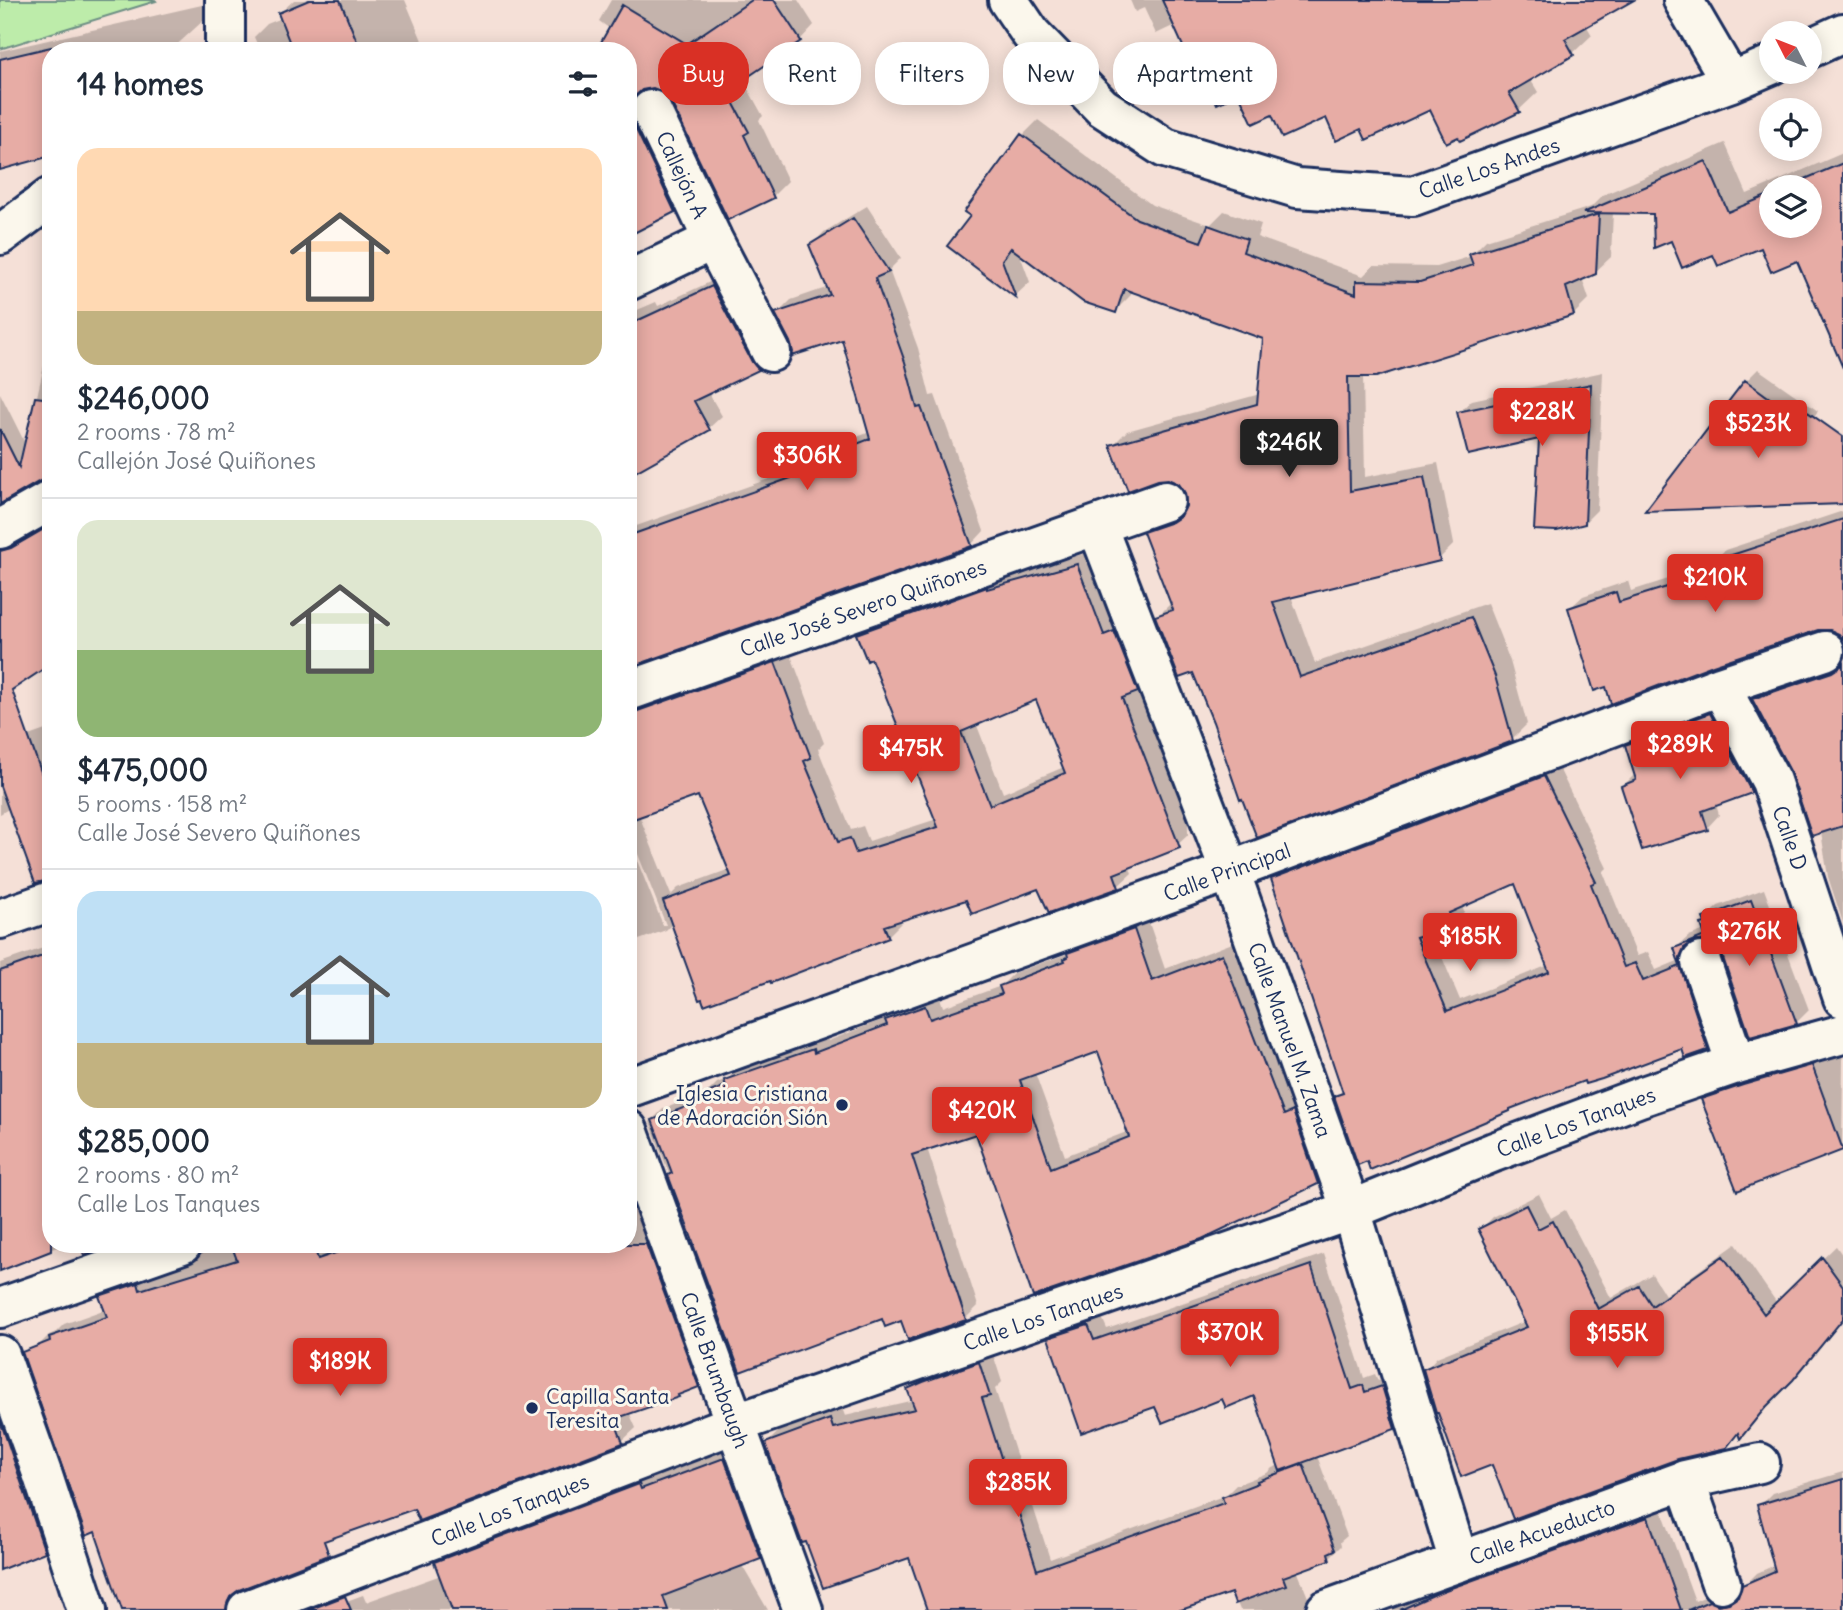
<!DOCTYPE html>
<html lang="en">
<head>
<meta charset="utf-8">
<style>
  :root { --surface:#fff; --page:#f2f2f3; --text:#1f2937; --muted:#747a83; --line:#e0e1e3; --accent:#d93025 }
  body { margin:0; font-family:Delius,sans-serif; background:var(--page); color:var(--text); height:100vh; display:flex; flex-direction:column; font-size:26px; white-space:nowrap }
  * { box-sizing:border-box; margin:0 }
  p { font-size:23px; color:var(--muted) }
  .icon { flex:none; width:38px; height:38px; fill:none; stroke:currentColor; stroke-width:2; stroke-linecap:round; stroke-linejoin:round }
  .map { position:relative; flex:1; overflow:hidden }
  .details { position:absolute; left:42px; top:42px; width:595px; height:1211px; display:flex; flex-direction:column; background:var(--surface); border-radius:28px; box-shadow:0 4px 18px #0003 }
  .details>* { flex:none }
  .guide { position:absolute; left:658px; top:42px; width:665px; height:63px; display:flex; gap:14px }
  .needle { width:46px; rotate:312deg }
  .buttons { position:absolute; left:1759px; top:21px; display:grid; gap:14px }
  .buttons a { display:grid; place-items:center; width:63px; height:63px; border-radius:50%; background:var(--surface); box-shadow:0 4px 18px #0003; font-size:35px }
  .price { position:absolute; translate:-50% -60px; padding:0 16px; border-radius:7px; background:var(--accent); color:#fff; font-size:23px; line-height:46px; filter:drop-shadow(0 2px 4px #0008) }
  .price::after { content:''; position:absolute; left:50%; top:42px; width:21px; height:16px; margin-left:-10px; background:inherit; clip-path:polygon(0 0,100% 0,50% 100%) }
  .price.current { background:#222; color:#fff }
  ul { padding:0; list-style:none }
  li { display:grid; align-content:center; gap:14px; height:371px; padding:0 35px }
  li+li { border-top:2px solid var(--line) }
  li span { display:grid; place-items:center; height:217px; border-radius:21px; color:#555 }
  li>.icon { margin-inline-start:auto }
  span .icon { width:126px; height:126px; fill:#fffc; stroke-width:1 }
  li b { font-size:30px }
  h2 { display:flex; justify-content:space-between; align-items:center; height:84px; padding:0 35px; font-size:30px }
  .pill { padding:0 24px; border-radius:28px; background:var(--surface); box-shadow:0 4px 18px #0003; font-size:24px; line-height:63px }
  .pill.current { background:var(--accent); color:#fff }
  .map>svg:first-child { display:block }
  .green { fill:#bdecaa; stroke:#6c8e84; stroke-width:2 }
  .shadow { fill:#0003; fill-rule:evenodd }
  .building { fill:#e7aca5; stroke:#1b2f5e; stroke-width:2; fill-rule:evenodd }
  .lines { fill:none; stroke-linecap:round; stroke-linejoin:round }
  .minor-casing { stroke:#1b2f5e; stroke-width:44 }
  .minor { stroke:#fbf7ec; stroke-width:38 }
  .poi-dot { fill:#1b2f5e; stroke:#fbf7ec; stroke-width:2.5 }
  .labels { text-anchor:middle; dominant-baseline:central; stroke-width:6; stroke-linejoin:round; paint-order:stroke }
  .street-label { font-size:21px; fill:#1b2f5e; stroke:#fbf7ec }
  .poi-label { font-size:21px; fill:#1b2f5e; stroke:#fbf7ec; text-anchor:end }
</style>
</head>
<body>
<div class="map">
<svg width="1843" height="1610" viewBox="0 0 1843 1610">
  <rect width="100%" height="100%" fill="#f5e0d7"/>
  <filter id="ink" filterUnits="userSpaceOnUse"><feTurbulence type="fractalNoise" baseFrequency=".0143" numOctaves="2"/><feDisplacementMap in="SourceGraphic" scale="14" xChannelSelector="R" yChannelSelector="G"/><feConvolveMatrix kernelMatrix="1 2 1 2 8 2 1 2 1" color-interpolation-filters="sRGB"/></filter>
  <g filter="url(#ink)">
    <!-- green -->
    <path class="green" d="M0 0H155L156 1 0 49Z"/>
    <!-- shadow -->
    <path class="shadow" d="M294 0H405L426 50 260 51 254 37 267 24 282 18 280 13Z
      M611 0H798L814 25 800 40 742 78 763 116 759 120 788 181 773 196 728 218 672 99 664 90 654 87 645 88 643 92 645 103 689 196 674 210 628 234V51L610 29 599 21Z
      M1130 0H1617L1586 25 1592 35 1573 53 1530 79 1538 92 1519 110 1460 139 1431 108 1362 126 1327 115 1272 112 1202 68 1175 25 1156 34 1144 8 1135 12Z
      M215 2V10L170 51H51L0 169V51Z
      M1038 120 1152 205 1210 225 1224 211 1261 224 1257 237 1363 276 1373 266 1436 267 1472 256 1471 255 1486 240 1591 207 1603 195 1725 143 1747 194 1843 153V364L1798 258 1762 246 1714 252 1671 239 1655 212H1613L1611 257 1595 272 1582 278 1589 299 1574 314 1363 375 1365 477 1438 463 1454 544 1439 559 1291 596 1315 663 1487 603 1510 661 1527 724 1512 739 1215 721 1193 670 1157 617 1172 602 1145 532 1160 517 1187 508V492L1180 483 1112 446 1127 431 1260 394 1265 337 1132 290 1130 296 1115 311 1019 252 1030 282 1015 296 949 246 972 216 1023 135ZM1771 187H1810V226H1771Z
      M867 206 901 258 889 270 918 348 930 396 935 395 984 531 971 545 628 666V529L805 466 818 452 870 432 843 338 795 352 778 313 791 300 829 287 811 246 824 232Z
      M725 275 771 357 758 369 708 392 722 416 709 428 628 474V314L656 302 658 306Z
      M51 345V477L40 479 0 502V393L26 445 48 348Z
      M1758 369 1818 411 1757 493 1746 381Z
      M1603 372 1597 510 1584 523 1541 437 1459 412 1472 400Z
      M1843 511V637L1830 628 1818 629 1607 684 1570 608 1583 596 1628 581 1631 591 1712 565V562L1725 550Z
      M51 522V662L0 696V541Z
      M1091 552 1150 677 1137 690 1188 820V835L1174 848 1129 866 1132 873 1118 886 1039 887 967 898 900 920 901 923 888 936 673 923 666 930 628 944V838L663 925H666L628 829V695L789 650 824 743 818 749 851 830 863 826 869 841 937 819 872 656 858 634 871 621 1001 577ZM1037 698 1064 767 1003 793 976 723ZM699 793 730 869 678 888 671 895 639 815Z
      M1843 661V923L1828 877 1821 832 1792 770 1754 699 1766 686Z
      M1723 702 1763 779 1751 791 1716 804 1719 815 1707 828 1623 786 1635 774 1627 746 1639 733Z
      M51 728V858L10 808 0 814V746Z
      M1557 764 1607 868 1603 872 1637 956 1648 952 1656 970 1680 960 1676 948 1689 936 1705 930 1703 925 1706 921 1705 918 1718 906 1764 889 1809 1010 1796 1023 1723 954 1717 945 1705 939 1693 940 1692 951 1720 1036 1707 1049 1683 1047 1585 1078 1336 1097 1344 1089 1273 879 1285 867ZM1515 882 1549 965 1460 1000 1431 931 1452 925 1464 912 1462 905Z
      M1147 917 1165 969 1235 942 1297 1103 1331 1169 1317 1183 1034 1295 977 1131 927 1148 978 1306 965 1319H902L883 1317 741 1370 650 1122 663 1109 708 1092 717 1083 729 1078 739 1067 826 1037 828 1041 892 1016 901 1007 939 994 943 1007 1001 986 1014 973 1070 953 1082 940ZM1099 1050 1129 1131 1065 1156 1035 1073Z
      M51 940V1244H65L10 1265 0 1239V963L46 947 45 946Z
      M1836 1042 1843 1060 1842 1149 1703 1100 1727 1075Z
      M628 1145 711 1372 698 1386 682 1391 678 1396 629 1412 636 1428 622 1441 415 1506 219 1576 231 1610H126L36 1348 49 1335 56 1332 64 1324 106 1309 101 1297 115 1283 203 1252 205 1244H330L331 1246 338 1244H628Z
      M1539 1194 1551 1218 1565 1210 1611 1298 1652 1274 1665 1295 1736 1244 1777 1303 1836 1246 1843 1256V1319L1806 1365 1778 1394 1752 1424 1741 1436 1740 1432 1725 1447 1493 1463 1425 1370 1437 1357 1526 1321 1480 1230 1493 1217Z
      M1324 1254 1364 1378 1375 1374 1378 1381 1395 1374 1407 1414 1394 1427 1317 1456 1347 1536 1340 1542 1341 1546 1329 1558 1297 1570 1313 1610H1240L1232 1591 1176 1610H929L910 1556 767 1443 780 1430 842 1408 845 1416 914 1400 909 1389 922 1377 992 1351 1002 1382 995 1389 1050 1559 1226 1495 1236 1485 1267 1473 1272 1468 1280 1465 1256 1394 1156 1405 1050 1339 1062 1326 1100 1313 1107 1329Z
      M15 1413 53 1539 40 1552 0 1568V1418Z
      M738 1446 773 1544 760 1557 741 1564 768 1610H322L363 1595 366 1602 441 1575 436 1562 450 1549 652 1472 654 1477Z
      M1843 1472V1610H1388L1414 1598 1660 1505 1695 1601 1722 1589 1731 1593 1742 1592 1744 1586 1757 1573 1775 1565 1759 1506 1772 1493Z"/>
    <!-- building -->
    <path class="building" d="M309 0H340L361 51H293L278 13Z
      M752 0H774L801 41 727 91 749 132 744 135 774 198 728 220 670 100 663 92 653 88 642 90 633 98 629 108 631 119 675 212 628 236V51H596L622 5 687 44Z
      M1162 0H1634L1565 39 1574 55 1509 93 1520 112 1460 141 1458 137 1446 143 1430 110 1366 140 1361 129 1336 141 1326 118 1282 138 1272 115 1253 124 1239 94 1217 104 1201 70 1195 73Z
      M51 47V156L0 170V59Z
      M1021 134 1137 219 1201 242 1208 225 1247 239 1243 252 1356 294V281L1420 282 1473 265 1469 254 1599 214 1596 274 1566 287 1574 315 1376 377H1348L1350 491 1424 477 1440 561 1273 602 1300 677 1471 617 1495 676 1513 741 1257 838 1242 799 1240 800 1213 722 1193 673 1179 678 1155 616 1173 610 1143 532 1172 522 1181 516 1186 506 1185 493 1179 484 1168 479 1158 480 1128 491 1110 445 1257 404 1263 339 1124 289 1116 313 1083 302 1011 248 1002 260 1016 298 947 246 970 216 964 212Z
      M1706 161 1728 212 1771 194V226H1810V187H1786L1843 163V368L1797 261 1771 272 1761 248 1718 266 1713 255 1682 268 1671 241 1654 248 1653 214 1583 213Z
      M853 218 889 272 875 278 905 362 917 408 921 407 972 546 628 668V536L805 473 802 465 870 439 842 340 792 356 793 352 790 342 775 313 830 295 809 245Z
      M712 286 752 362 759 370 694 401 710 430 628 476V325Z
      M1745 380 1786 410 1792 401 1843 437V504L1645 511Z
      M1591 384 1585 524 1557 531 1534 530 1539 439 1468 455 1457 412Z
      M35 397 51 399V478L40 481 0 504V429L19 467Z
      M1843 519V640L1839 634 1830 630H1818L1713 665 1611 704 1606 687 1594 691 1568 608 1616 592 1619 602 1712 573 1710 562Z
      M51 525V664L12 690 51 800V880L35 883 0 786V551L11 548Z
      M1077 564 1104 635 1114 631 1138 692 1122 698 1180 848 1114 874 1119 888 1049 913 1038 889 972 914 966 900 884 926 889 938 771 983 770 981 704 1005 702 999 699 1000 663 901 731 876 698 796 628 821V712H635L775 662 811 758 804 761 838 842 850 838 856 853 938 827 871 659 867 661 856 634 987 587V589ZM1036 700 1065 773 990 805 961 732Z
      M1843 662V826L1812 836 1790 771 1752 699 1832 672 1841 666Z
      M1710 713 1752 793 1702 811 1708 830 1642 850 1621 786 1636 780 1625 745Z
      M1544 776 1596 882 1591 884 1624 967 1635 963 1643 981 1680 966 1708 1050 1685 1058 1682 1049 1602 1079 1585 1084 1584 1081 1510 1109V1111L1423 1148 1370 1170 1367 1161 1358 1165 1334 1096 1343 1093 1271 879ZM1515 884 1549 972 1447 1011 1416 937 1453 926 1449 913Z
      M1751 900 1797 1024 1750 1037 1722 955 1716 946 1705 940 1693 942 1684 948 1680 957V966L1674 948 1705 936 1701 924 1705 923 1703 918Z
      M1134 929 1152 981 1222 954 1284 1115 1293 1111 1318 1184 1202 1239 1033 1297 976 1134 912 1155 966 1320 908 1340 901 1321 885 1327 882 1319 740 1372 693 1244H694L668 1175 672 1173 652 1120 704 1100 702 1095 726 1086 724 1080 813 1049 814 1053 887 1025 885 1020 925 1006 930 1019 1002 994 999 986 1065 961 1064 959 1068 957 1067 953ZM1098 1052 1129 1137 1051 1168 1020 1080Z
      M51 953V1251L0 1271V971Z
      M1812 1065 1843 1150 1737 1191 1701 1099 1743 1085Z
      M1526 1205 1538 1229 1553 1221 1598 1309 1639 1286 1652 1306 1723 1256 1764 1314 1822 1257 1843 1286V1319L1793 1380 1765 1408 1740 1439 1738 1433 1726 1448 1678 1459 1513 1519 1492 1465 1461 1477 1438 1413H1436L1423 1369 1527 1327 1478 1229Z
      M80 1244H115L84 1255Z
      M231 1244H313L318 1259 362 1244H646L699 1387 678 1395 679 1397 614 1419 623 1443 419 1521 414 1509 324 1541 329 1555 239 1590 230 1597 226 1610H122L95 1532 86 1536 22 1352 50 1341 49 1337 107 1317 99 1296 138 1283 140 1290 237 1260Z
      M1311 1265 1352 1389 1363 1385 1365 1392 1382 1386 1395 1429 1280 1471 1254 1396 1226 1408 1222 1399 1162 1423 1155 1407 1081 1433 1048 1338 1088 1325 1094 1340Z
      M979 1362 990 1396 982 1398 1037 1570 1224 1503 1222 1497 1258 1483 1257 1481 1303 1464 1335 1550 1328 1553 1330 1560 1283 1577 1286 1585 1235 1604 1231 1593 1181 1610H927L909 1558 823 1588 806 1542 802 1543 765 1443 830 1419 833 1428 915 1409 907 1389 923 1382Z
      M0 1420 45 1552 0 1570Z
      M724 1458 761 1559 663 1596 668 1610H452L434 1562 639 1484 641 1489Z
      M1843 1479V1610H1688L1709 1601 1718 1605 1729 1603 1738 1597 1742 1585 1775 1571 1757 1505Z
      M1648 1517 1681 1610H1400L1440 1592Z
      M345 1596 351 1610H308Z"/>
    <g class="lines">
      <!-- minor casing -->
      <g class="minor-casing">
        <path id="minor" d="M1008 0 1031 34 1102 107 1165 148 1297 188 1413 196 1731 82 1771 65
          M1683 0 1731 82
          M1810 48 1843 33
          M225 51V0
          M651 110 713 240 771 352
          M0 235 51 197
          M628 281 713 240
          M1097 526 1230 871 1351 1210 1459 1562
          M0 529 51 500
          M1720 686 1771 781 1843 998
          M628 691 1165 501
          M0 919 51 901
          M1701 962 1736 1064
          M628 1088 1230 871 1720 686 1825 651
          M628 1130 803 1610
          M0 1308 182 1244
          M0 1355 43 1476 87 1610
          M1685 1480 1721 1583
          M247 1610 734 1424 1351 1210 1494 1152 1640 1097 1736 1064 1843 1034
          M1326 1610 1685 1480 1760 1463"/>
      </g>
      <!-- minor -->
      <use href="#minor" class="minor"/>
    </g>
  </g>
  <!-- markers -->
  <g class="poi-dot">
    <circle cx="842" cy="1105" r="7"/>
    <circle cx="532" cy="1408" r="7"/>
  </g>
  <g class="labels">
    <!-- street labels -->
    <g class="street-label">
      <text transform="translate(1489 168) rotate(-19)">Calle Los Andes</text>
      <text transform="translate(682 175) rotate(65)">Callejón A</text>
      <text transform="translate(863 608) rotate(-19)">Calle José Severo Quiñones</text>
      <text transform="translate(1790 838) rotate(71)">Calle D</text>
      <text transform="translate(1227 872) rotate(-20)">Calle Principal</text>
      <text transform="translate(1290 1040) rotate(70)">Calle Manuel M. Zama</text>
      <text transform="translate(1576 1122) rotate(-20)">Calle Los Tanques</text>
      <text transform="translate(1043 1317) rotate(-19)">Calle Los Tanques</text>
      <text transform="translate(715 1370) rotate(70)">Calle Brumbaugh</text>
      <text transform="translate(510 1510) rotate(-21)">Calle Los Tanques</text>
      <text transform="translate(1542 1532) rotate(-20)">Calle Acueducto</text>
    </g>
    <!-- poi labels -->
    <g class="poi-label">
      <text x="828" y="1093">Iglesia Cristiana<tspan x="828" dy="24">de Adoración Sión</tspan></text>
      <text x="546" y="1396" text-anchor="start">Capilla Santa<tspan x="546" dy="24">Teresita</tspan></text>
    </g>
  </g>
</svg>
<div class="buttons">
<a><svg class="needle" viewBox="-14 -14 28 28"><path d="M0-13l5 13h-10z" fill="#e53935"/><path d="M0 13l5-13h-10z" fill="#747a83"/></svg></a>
<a><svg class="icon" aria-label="locate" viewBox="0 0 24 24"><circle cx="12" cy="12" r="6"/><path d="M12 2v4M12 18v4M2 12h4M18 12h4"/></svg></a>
<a><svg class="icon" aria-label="layers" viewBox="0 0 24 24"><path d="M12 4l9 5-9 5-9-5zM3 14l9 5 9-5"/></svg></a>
</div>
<b class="price" style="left:1542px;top:448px">$228K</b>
<b class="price" style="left:1758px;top:460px">$523K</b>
<b class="price current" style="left:1289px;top:479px">$246K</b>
<b class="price" style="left:807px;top:492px">$306K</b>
<b class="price" style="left:1715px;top:614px">$210K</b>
<b class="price" style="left:1680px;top:781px">$289K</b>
<b class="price" style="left:911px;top:785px">$475K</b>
<b class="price" style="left:1749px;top:968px">$276K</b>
<b class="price" style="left:1470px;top:973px">$185K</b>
<b class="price" style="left:982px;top:1147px">$420K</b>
<b class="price" style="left:1230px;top:1369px">$370K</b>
<b class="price" style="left:1617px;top:1370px">$155K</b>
<b class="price" style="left:340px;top:1398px">$189K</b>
<b class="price" style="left:1018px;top:1519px">$285K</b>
<div class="guide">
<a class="pill current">Buy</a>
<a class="pill">Rent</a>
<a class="pill">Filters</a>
<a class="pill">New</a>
<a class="pill">Apartment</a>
</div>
<section class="details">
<h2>14 homes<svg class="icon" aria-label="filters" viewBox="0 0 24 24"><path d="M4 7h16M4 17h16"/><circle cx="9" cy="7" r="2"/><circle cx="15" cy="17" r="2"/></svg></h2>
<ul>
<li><span style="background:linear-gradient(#ffd9b3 75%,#c2b280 0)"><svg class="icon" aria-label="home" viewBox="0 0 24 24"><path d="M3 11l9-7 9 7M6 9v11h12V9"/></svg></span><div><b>$246,000</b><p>2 rooms · 78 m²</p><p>Callejón José Quiñones</p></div></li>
<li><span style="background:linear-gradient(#dfe7d0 60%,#8fb573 0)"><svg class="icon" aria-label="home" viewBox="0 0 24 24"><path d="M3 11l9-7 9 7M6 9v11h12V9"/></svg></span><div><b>$475,000</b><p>5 rooms · 158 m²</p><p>Calle José Severo Quiñones</p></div></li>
<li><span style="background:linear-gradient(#bfe0f5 70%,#c2b280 0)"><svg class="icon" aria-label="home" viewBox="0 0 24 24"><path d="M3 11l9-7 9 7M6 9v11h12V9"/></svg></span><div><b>$285,000</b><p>2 rooms · 80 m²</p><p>Calle Los Tanques</p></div></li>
</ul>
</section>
</div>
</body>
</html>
